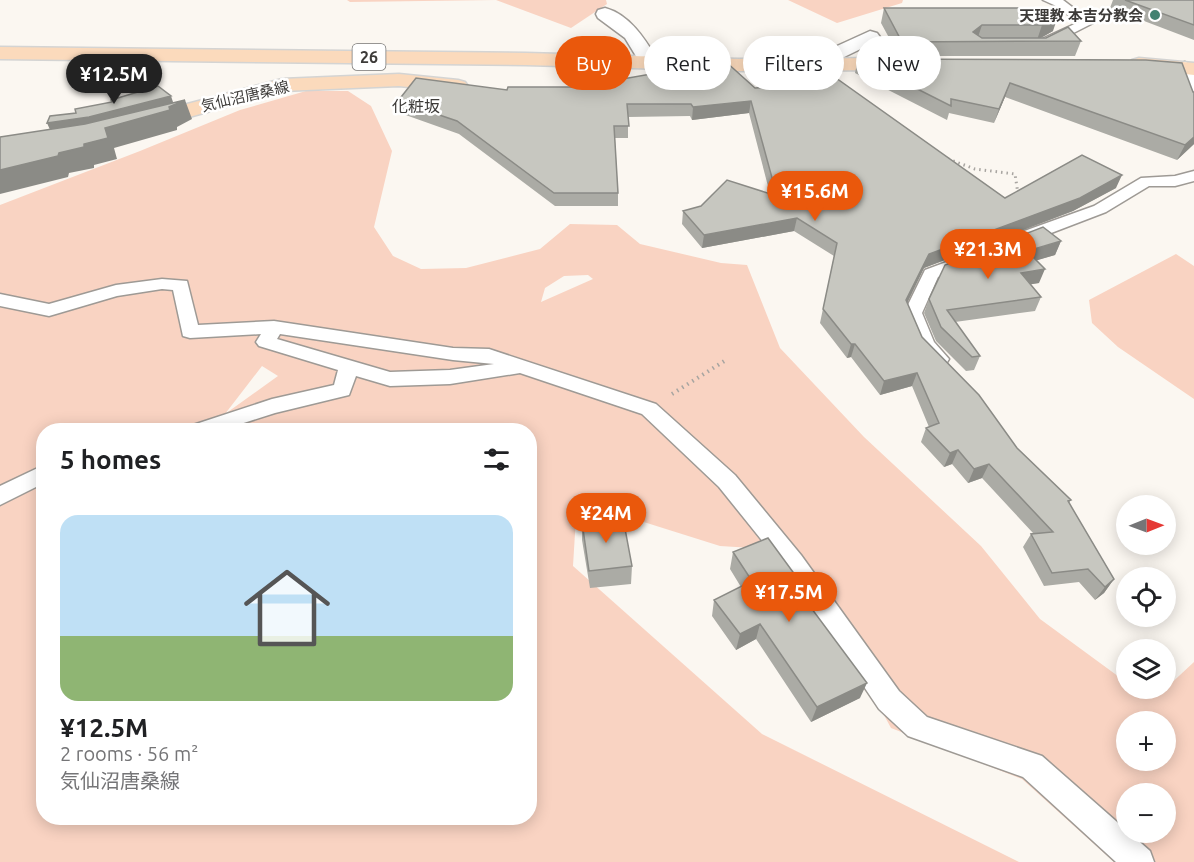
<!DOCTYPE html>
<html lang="en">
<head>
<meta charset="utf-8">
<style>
  :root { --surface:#fff; --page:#f6f6f6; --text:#202124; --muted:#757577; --line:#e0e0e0; --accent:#ea580c }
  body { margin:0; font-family:Ubuntu,"Noto Sans JP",sans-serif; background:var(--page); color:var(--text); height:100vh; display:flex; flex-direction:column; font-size:22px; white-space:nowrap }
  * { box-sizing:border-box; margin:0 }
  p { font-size:20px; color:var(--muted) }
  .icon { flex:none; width:33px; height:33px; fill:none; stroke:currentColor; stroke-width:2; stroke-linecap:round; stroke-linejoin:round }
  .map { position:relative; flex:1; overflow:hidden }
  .details { position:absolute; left:36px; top:423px; width:501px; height:402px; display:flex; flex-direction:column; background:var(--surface); border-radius:24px; box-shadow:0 3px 15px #0003 }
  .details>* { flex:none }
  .top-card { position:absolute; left:555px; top:36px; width:549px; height:54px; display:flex; gap:12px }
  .needle { width:39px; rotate:89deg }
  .fabs { position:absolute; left:1116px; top:495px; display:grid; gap:12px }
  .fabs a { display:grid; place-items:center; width:60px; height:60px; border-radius:50%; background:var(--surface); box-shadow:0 3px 15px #0003; font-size:30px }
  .price { position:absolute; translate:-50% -51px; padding:0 14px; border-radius:21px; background:var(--accent); color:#fff; font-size:20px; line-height:39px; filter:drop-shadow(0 2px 3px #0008) }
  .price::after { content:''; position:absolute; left:50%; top:36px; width:18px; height:14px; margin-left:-9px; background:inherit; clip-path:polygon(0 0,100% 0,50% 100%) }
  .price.current { background:#222; color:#fff }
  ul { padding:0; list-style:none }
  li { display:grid; align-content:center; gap:12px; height:318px; padding:0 24px }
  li+li { border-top:2px solid var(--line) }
  li span { display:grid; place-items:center; height:186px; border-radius:18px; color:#555 }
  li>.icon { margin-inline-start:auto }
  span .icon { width:108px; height:108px; fill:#fffc; stroke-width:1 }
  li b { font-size:26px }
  h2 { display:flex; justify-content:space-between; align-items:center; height:72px; padding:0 24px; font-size:26px }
  .pill { padding:0 21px; border-radius:27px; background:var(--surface); box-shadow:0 3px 15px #0003; font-size:21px; line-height:54px }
  .pill.current { background:var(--accent); color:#fff }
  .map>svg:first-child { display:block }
  .green { fill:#f9d3c2; fill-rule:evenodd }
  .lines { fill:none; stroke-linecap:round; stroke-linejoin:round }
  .service-casing { stroke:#9e9a95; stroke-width:3 }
  .minor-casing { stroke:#9e9a95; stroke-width:3 }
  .primary-casing { stroke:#d4d4d3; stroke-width:3 }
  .path-far1 { stroke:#a8a5a1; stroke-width:3; stroke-dasharray:1.5 4; stroke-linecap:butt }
  .path { stroke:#a8a5a1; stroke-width:4; stroke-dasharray:1.5 4.5; stroke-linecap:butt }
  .service { fill:#fff; fill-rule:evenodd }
  .minor { fill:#fff; fill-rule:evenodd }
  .primary { fill:#fbdabc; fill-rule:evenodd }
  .wall { fill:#ababa5 }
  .shaded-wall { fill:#8b8b86 }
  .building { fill:#c7c7c0; stroke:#8b8b86; stroke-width:1.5 }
  .poi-dot { fill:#428271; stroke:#fff; stroke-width:2 }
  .labels { text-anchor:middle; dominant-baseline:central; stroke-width:5; stroke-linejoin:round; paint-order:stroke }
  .far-poi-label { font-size:15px; font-weight:bold; fill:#3d3b39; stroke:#fff; text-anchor:end }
  .far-street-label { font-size:15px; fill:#3d3b39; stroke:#fff }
  .shield { fill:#fff; stroke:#777674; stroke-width:1.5 }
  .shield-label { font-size:16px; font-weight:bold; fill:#3d3b39 }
  .far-neighbourhood-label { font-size:16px; fill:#3d3b39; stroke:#fff }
</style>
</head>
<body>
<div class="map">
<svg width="1194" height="862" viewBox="0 0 1194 862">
  <rect width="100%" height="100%" fill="#fbf7f1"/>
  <!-- green -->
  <path class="green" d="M347 0H606L607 4 571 28 496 0 350 2Z
    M788 0H903L902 3 837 23Z
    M306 91H348L371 106 392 151 374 227 393 256 421 269 466 268 540 249 570 224 617 225 640 244 721 263 747 265 780 348 864 437 981 546 1040 619 1126 682V688L1136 689 1148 698 1166 688 1194 662V862H1114L1022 779 891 728 823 603 767 549 720 546 577 501 573 566 762 734 1019 862H0V205L140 151 240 110ZM588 275 593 279 541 302 545 288 564 276ZM262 366 278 376 225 414ZM44 430H530V818H44ZM1126 722H1166V760H1126ZM1126 794H1166V832H1126Z
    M1176 254 1194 266V399L1118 347 1092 323 1089 300Z"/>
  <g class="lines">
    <!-- service casing -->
    <g class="service-casing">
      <path id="service" d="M1043 0H1063L1093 23 1050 45H1042L1040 42 1042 39 1079 22 1054 5Z
        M1194 171V181L1175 186H1149L1106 212 1025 243H1013L1011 239 1013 235 1094 206 1141 178 1175 176Z
        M968 254 974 255 977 259 974 263 938 277 922 313 934 342 949 359 946 364C921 371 911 331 904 313L925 270Z
        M162 279 187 281 198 325 274 321 453 348 489 349 656 404 735 475 801 555 899 691 927 717 1042 756 1150 851 1154 862H1116L1023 777 908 736 879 709 785 569 719 487 642 414 520 373 450 384 390 386 356 376 349 395 275 413 222 430H190L193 425 272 399 334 385 338 370 259 346 256 342 261 334 190 338 183 336 173 290 162 289 117 296 49 316 0 306V294L49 304 116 285ZM280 334 453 360 494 364 450 370 390 372 277 339Z
        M44 465V483L0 505V486Z"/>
    </g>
    <!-- minor casing -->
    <g class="minor-casing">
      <path id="minor" d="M605 8C631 15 646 41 659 62L656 66H642L625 38 598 18 596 14 598 10Z
        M870 31 877 33 880 37 877 41 840 59 833 69H819L816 65 826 51Z
        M1185 62 1194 66V105L1186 104 1175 68 1178 64Z"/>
    </g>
    <!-- primary casing -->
    <g class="primary-casing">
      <path id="primary" d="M0 47 526 53 738 59 901 58 908 60 911 64 908 68 901 70 738 71 526 65 0 59Z
        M1139 58 1194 63V75L1132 68 1129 64 1132 60Z
        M399 74 458 80 465 82 468 86 465 90 458 92 399 86 283 91 146 129 138 127 135 122 138 117 282 79Z"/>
    </g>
    <!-- path-far1 -->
    <path class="path-far1" d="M948 159 975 169 1015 174 1018 194"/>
    <!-- path -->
    <path class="path" d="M672 394 726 360"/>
    <!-- service -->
    <use href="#service" class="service"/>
    <!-- minor -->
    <use href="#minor" class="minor"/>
    <!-- primary -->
    <use href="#primary" class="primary"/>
  </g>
  <!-- wall -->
  <path class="wall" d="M1113 0H1194V40L1110 8Z
    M884 8H1033L1053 31 1041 38 1081 41 1075 56H899L881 23Z
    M858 59 1146 60 1194 144 1177 160 1005 97 994 123 949 113 947 120 855 73Z
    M805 61 1005 198 1116 188 1073 211 924 268 907 302 922 337 1017 448 1071 500 1069 503 1114 579 1104 593 1095 600 1079 582 1044 586 1023 547 1031 534 1033 533 982 478 968 483 952 464 944 467 921 442 926 428 929 427 912 386 880 395 851 357 847 358 820 323 834 256 794 231 702 248 682 224 683 211 770 194 749 113 692 120 690 116 628 117V138H615L618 193V206H555L459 134 400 113 398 101 507 90 755 88 807 85 803 73Z
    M1061 241 1055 255 1037 260 1039 283 1030 284 1041 297 1035 311 955 322 980 356 974 370 966 371 936 341 924 313 929 299Z
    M582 522 632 566 631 584 590 588 582 540Z
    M733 552 809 606 860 698 811 722 756 639 736 650 712 616 714 600 741 587 730 569Z"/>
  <!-- shaded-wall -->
  <path class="shaded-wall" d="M1058 16 1053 31 1037 40 1042 25Z
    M982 25 977 40 973 32Z
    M1010 83 1005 97 994 123 999 109Z
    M171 96 174 105 51 132 47 123Z
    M185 100 192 119 177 127V130L114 148 117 159 94 165V168L69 173 68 177 0 194V170L59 153 105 128 169 107Z
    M751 101 749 113 692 120 693 107Z
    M1194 137V144L1177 160 1185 145Z
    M1122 175 1116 188 1073 211 924 268 902 314 906 300 929 254Z
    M797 218 794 231 702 248 704 235Z
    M1061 241 1055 255 1021 265 1027 251Z
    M1045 269 1039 283 1015 287 1021 273Z
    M851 344H855L851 357 847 358Z
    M917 373 912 386 880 395 884 381Z
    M958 450 952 464 944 467 950 453Z
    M989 464 982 478 968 483 974 469Z
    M1114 579 1104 593 1095 600 1105 587Z
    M812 598 807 614 806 601Z
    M760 624 756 639 736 650 740 634Z
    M867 683 860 698 811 722 817 707Z"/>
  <!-- building -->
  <path class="building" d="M1125 0H1194V25Z
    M884 8H1033L1036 11H1053L1058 16 1042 25H982L973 32 982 38H1046L1068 27 1081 41 902 42Z
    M858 59 1146 60 1182 63 1193 92H1194V137L1185 145 1010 83 999 109 951 99V106Z
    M725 61 755 88 813 85 805 61H812L1005 198 1082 155 1122 175 1080 198 929 254 906 300 922 337 979 395 1017 448 1071 500 1068 501 1114 579 1105 587 1088 569 1052 573 1031 534 1053 532 989 464 974 469 958 450 950 453 926 428 939 423 917 373 884 381 855 344H851L823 309 837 243 797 218 704 235 683 211 701 206 727 180 777 196 751 101 693 107 691 104H627L629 126H614L618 193H554L457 121 398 101 416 78 507 90 508 87H577Z
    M158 86 171 96 89 117 47 123 50 116 76 113 75 109 112 102 111 100Z
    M185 100 169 107 170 110 105 128 108 138 84 144V147L59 153 58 156 0 170V137L85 124Z
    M1043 227 1061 241 1027 251 1045 269 1021 273 1041 297 947 310 980 356 972 357 941 327 929 299 945 265Z
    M623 518 632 566 589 571 582 522Z
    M768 538 812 598 806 601 867 683 817 707 760 624 740 634 714 600 752 581 733 552Z"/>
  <!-- markers -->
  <circle class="poi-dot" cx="1155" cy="15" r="6"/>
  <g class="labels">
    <!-- far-poi labels -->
    <g class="far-poi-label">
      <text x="1143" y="15">天理教 本吉分教会</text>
    </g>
    <!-- far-street labels -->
    <g class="far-street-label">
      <text transform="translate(245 96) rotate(-13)">気仙沼唐桑線</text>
    </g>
    <!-- shield labels -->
    <rect class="shield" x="352.5" y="44" width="33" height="26" rx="4.5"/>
    <g class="shield-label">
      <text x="369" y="57">26</text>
    </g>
    <!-- far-neighbourhood labels -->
    <g class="far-neighbourhood-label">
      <text x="416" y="106">化粧坂</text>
    </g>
  </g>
</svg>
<div class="fabs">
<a><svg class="needle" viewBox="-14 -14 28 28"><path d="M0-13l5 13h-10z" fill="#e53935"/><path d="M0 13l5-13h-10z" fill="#757577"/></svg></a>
<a><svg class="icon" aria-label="locate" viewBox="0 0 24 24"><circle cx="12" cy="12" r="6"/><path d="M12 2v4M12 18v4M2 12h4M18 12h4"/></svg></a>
<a><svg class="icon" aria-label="layers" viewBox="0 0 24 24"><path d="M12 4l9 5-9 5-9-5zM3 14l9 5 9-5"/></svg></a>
<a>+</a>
<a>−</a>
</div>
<b class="price current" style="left:114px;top:105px">¥12.5M</b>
<b class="price" style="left:815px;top:222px">¥15.6M</b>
<b class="price" style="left:988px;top:280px">¥21.3M</b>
<b class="price" style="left:606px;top:544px">¥24M</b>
<b class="price" style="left:789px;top:623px">¥17.5M</b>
<div class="top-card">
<a class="pill current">Buy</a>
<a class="pill">Rent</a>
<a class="pill">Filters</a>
<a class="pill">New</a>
</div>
<section class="details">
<h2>5 homes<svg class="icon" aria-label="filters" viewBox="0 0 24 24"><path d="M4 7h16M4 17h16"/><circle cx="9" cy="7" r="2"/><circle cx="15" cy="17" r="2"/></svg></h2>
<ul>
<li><span style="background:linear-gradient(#bfe0f5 65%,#8fb573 0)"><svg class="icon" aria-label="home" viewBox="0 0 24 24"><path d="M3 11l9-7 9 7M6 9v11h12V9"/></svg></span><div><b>¥12.5M</b><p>2 rooms · 56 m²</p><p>気仙沼唐桑線</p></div></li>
</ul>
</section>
</div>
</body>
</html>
